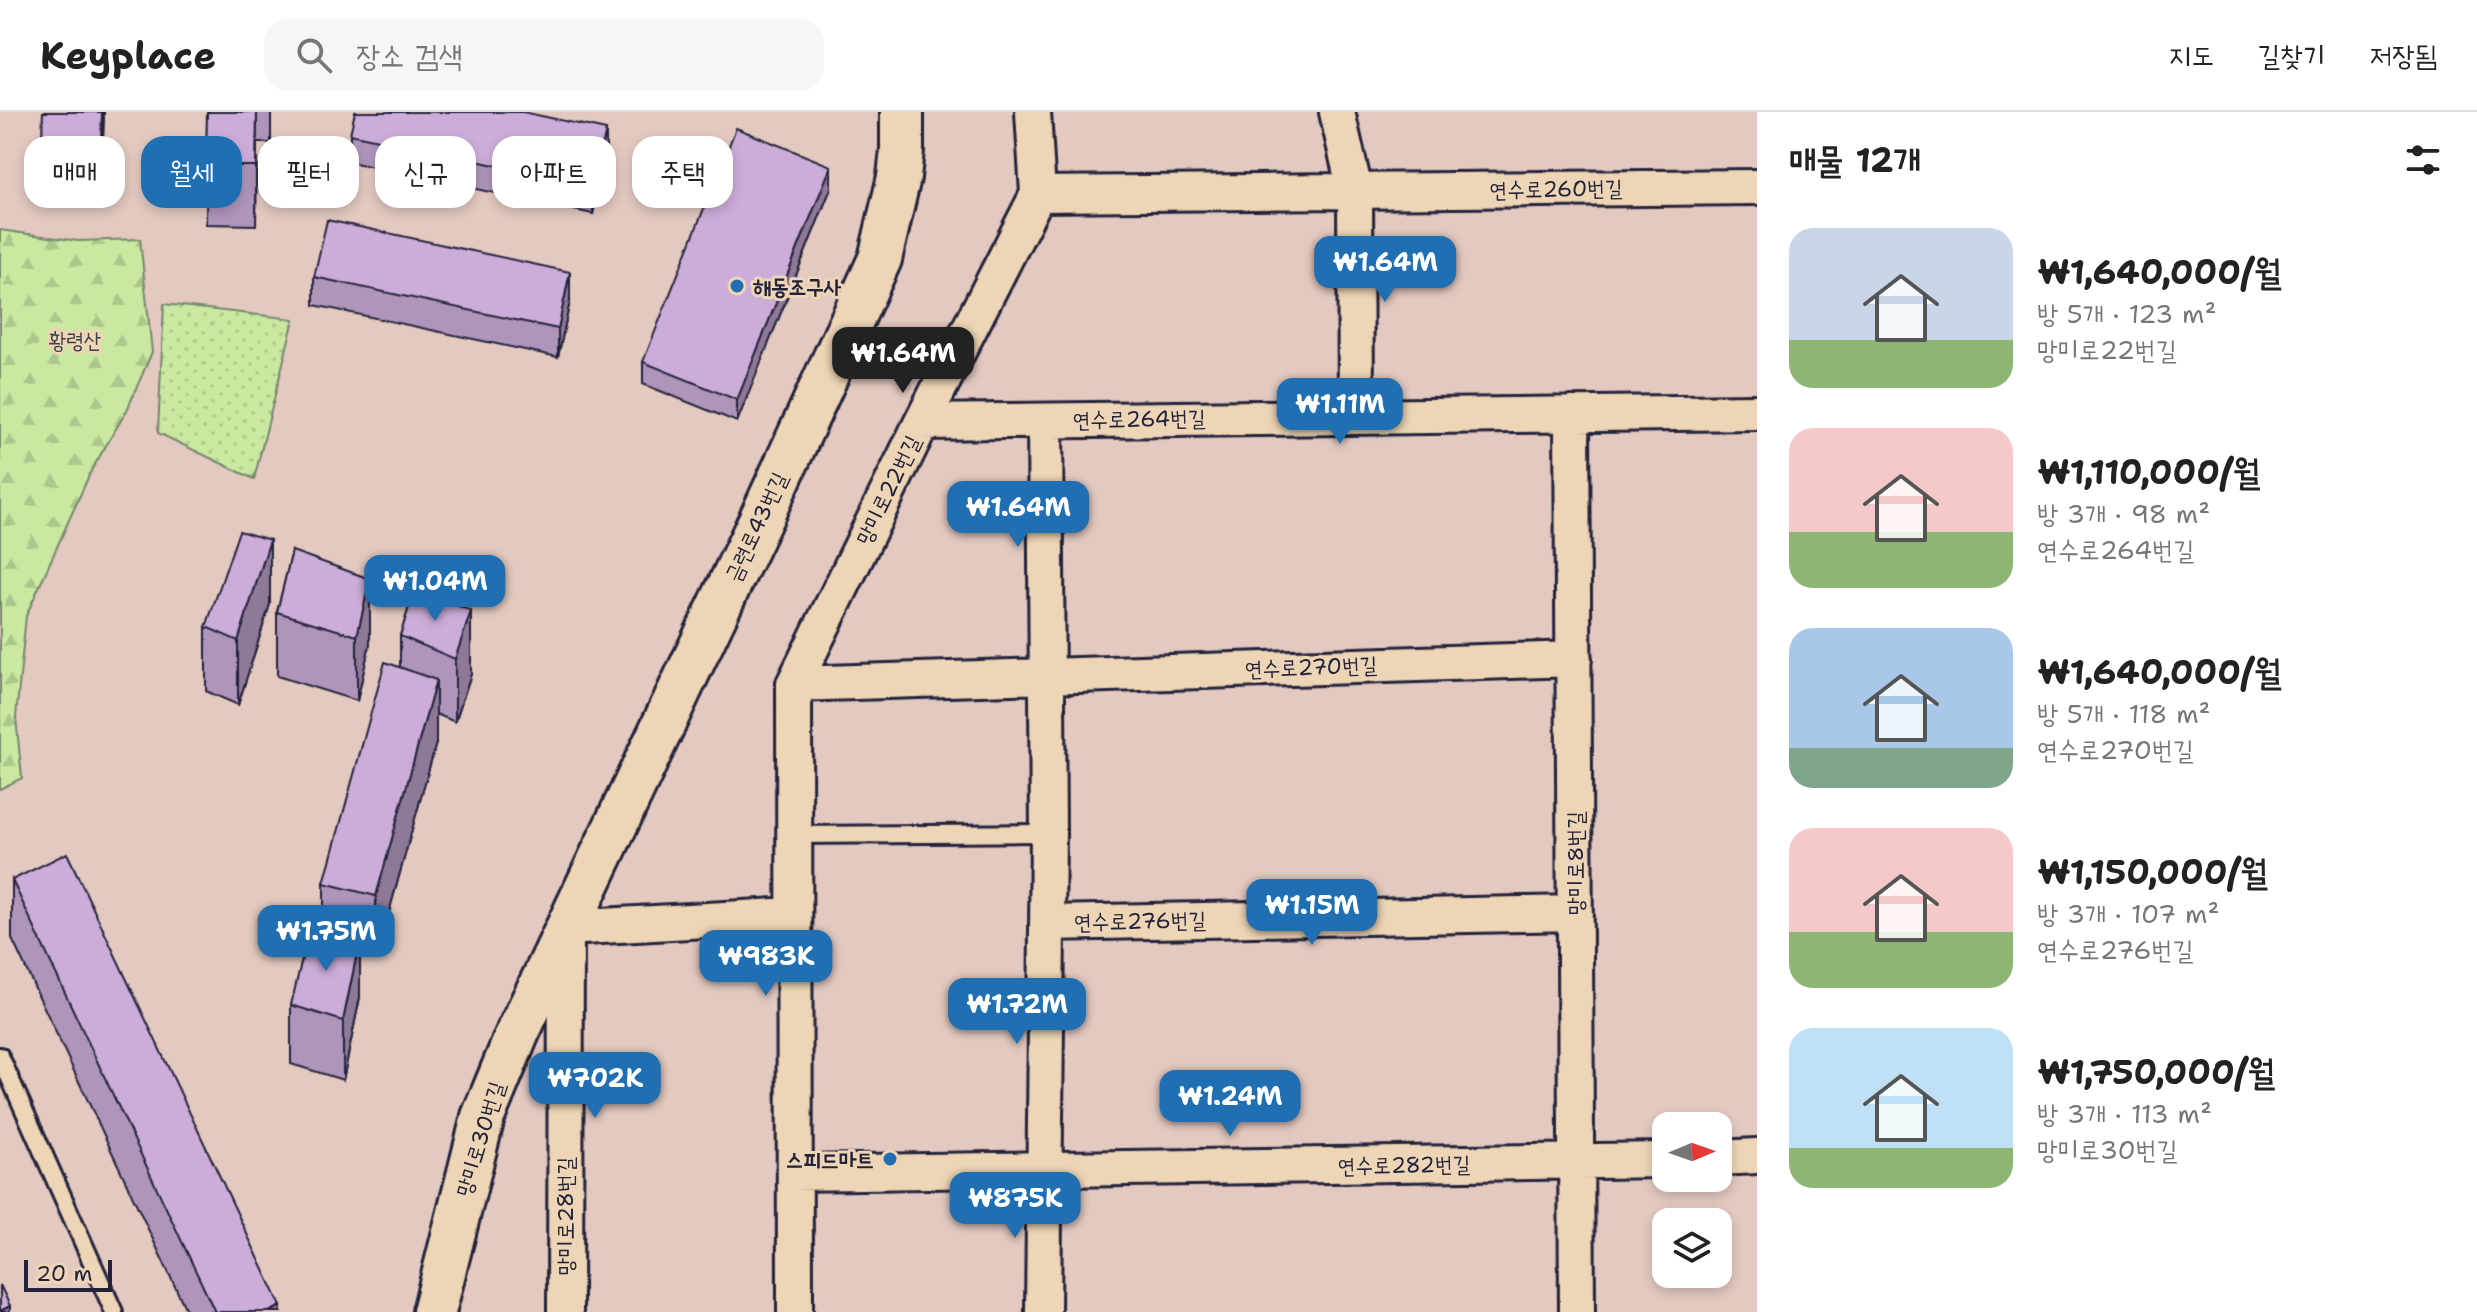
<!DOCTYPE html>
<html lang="ko">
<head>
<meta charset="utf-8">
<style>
  :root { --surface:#fff; --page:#f6f6f6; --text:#222; --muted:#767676; --line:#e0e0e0; --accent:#1f6fb2 }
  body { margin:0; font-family:"Shantell Sans","Poor Story",sans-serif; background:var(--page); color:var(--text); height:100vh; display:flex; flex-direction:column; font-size:30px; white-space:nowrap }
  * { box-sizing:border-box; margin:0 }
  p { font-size:26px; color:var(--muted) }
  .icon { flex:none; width:44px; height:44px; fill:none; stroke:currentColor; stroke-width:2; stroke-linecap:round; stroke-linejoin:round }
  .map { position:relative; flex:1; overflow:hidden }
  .drawer { display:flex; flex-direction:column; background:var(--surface); width:720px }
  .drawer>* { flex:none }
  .guide { position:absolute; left:24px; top:24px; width:760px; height:72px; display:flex; gap:16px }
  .needle { width:52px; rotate:88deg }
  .fabs { position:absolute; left:1652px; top:1000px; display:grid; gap:16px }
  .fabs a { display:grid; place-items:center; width:80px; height:80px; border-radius:16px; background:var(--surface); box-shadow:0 4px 12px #0003; font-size:40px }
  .scale { position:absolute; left:24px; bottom:20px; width:88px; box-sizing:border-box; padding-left:8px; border:4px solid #22223b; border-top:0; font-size:22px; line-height:28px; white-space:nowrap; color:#22223b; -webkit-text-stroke:6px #edd5b5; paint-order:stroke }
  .price { position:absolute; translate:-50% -68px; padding:0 18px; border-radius:16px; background:var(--accent); color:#fff; font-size:26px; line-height:52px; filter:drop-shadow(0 2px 4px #0008) }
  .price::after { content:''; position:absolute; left:50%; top:48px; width:24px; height:18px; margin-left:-12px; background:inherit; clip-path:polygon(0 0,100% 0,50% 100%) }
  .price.on { background:#222; color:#fff }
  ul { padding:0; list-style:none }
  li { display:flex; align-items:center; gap:24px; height:200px; padding:0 32px }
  li span { display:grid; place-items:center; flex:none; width:224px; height:160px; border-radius:24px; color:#555 }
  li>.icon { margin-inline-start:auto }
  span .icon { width:96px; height:96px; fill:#fffc; stroke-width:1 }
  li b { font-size:34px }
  h2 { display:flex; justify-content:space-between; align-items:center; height:96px; padding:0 32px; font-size:34px }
  .pill { padding:0 28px; border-radius:24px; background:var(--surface); box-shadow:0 4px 12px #0003; font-size:28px; line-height:72px }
  .pill.on { background:var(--accent); color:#fff }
  header { display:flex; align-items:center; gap:48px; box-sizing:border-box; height:112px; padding:0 40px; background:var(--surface); border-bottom:2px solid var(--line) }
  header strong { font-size:38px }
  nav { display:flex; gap:44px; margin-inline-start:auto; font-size:28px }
  .search { width:560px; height:72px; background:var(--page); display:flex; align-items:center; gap:20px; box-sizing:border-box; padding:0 28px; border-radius:24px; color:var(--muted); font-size:30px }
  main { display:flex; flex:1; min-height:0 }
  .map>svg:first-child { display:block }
  .forest { fill:url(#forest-firs); stroke:#76856e; stroke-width:2 }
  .park { fill:url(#park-dots); stroke:#76856e; stroke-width:2 }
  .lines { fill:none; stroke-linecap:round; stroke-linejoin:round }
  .service-casing { stroke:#22223b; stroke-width:22 }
  .minor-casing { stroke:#22223b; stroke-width:40 }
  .tertiary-casing { stroke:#22223b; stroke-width:48 }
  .service { stroke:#edd5b5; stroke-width:16 }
  .minor { stroke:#edd5b5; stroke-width:34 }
  .tertiary { stroke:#edd5b5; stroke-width:42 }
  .wall { fill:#af95bb; stroke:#22223b; stroke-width:2 }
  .shaded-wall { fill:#8f7998; stroke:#22223b; stroke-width:2 }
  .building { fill:#ccadd9; stroke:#22223b; stroke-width:2 }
  .poi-dot { fill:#1f6fb2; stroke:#edd5b5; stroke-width:3 }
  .labels { text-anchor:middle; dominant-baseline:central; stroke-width:6; stroke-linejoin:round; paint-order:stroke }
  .street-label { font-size:22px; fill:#22223b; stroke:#edd5b5 }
  .poi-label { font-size:22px; font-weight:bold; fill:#22223b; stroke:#edd5b5; text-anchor:start }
  .park-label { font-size:22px; fill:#3b404a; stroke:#edd5b5 }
</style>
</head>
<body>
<header>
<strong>Keyplace</strong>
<div class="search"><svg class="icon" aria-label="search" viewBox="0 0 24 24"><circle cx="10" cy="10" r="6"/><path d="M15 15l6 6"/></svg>장소 검색</div>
<nav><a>지도</a><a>길찾기</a><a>저장됨</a></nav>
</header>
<main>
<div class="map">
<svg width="1757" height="1200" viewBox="0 0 1757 1200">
  <defs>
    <pattern id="forest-firs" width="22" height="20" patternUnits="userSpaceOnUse" patternTransform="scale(2)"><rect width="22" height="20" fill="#c9e8a0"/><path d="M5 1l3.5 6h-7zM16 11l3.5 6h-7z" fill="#acc78b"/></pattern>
    <pattern id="park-dots" width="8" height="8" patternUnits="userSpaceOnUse" patternTransform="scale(2)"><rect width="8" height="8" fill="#c9e8a0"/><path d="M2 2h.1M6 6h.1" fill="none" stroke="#acc78b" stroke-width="1.8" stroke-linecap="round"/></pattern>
  </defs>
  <rect width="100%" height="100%" fill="#e3c9c0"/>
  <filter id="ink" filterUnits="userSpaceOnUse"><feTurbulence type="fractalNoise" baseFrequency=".0125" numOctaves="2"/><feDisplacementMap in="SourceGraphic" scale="16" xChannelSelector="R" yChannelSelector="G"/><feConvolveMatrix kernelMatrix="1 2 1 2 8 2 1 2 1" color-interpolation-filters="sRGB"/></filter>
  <g filter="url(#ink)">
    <!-- forest -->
    <path class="forest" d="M0 118 78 129 140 127 152 240 127 298 91 359 26 504 16 605 22 666 0 677Z"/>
    <!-- park -->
    <path class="park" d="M164 192 294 207 254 367 158 321Z"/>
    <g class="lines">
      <!-- service casing -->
      <g class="service-casing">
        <path id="service" d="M794 723 1048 721
          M0 944 114 1200"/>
      </g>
      <!-- minor casing -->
      <g class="minor-casing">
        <path id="minor" d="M1337 0 1355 79 1356 305
          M1038 82 1757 75
          M1572 302 1577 1200
          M922 310 1757 300
          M794 572 1574 547
          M1047 811 1575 801
          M1718 1046 1757 1044
          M795 1061 1666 1048
          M565 1200 566 816 794 803
          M795 1200 794 572 922 310 1038 82 1033 0
          M1043 1200 1048 721 1045 309"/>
      </g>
      <!-- tertiary casing -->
      <g class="tertiary-casing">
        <path id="tertiary" d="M434 1200 483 1005 518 920 764 400 880 147 899 65 902 38V0"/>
      </g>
      <!-- service -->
      <use href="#service" class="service"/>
      <!-- minor -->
      <use href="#minor" class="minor"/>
      <!-- tertiary -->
      <use href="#tertiary" class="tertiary"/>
    </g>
    <!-- wall -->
    <path class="wall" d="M43 0H104L101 87 42 85Z
      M207 0H271V31H257L256 113 206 112Z
      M350 22 606 46 593 102 350 50Z
      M831 76 737 310 643 272V250Z
      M314 165 570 189 558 245 314 193Z
      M292 439 370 531 357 589 277 564V500Z
      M415 476 471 562 455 610 436 602V631L376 847 360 843V885L343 968 291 952V893L324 816V771L400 555V524Z
      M270 492 238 593 206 579V515Z
      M12 768 281 1200H187L12 827Z"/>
    <!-- shaded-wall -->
    <path class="shaded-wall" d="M102 0H104L101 87V28Z
      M257 0 256 113V54Z
      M606 18V46L593 102V74Z
      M831 54V76L737 310V288Z
      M570 160V189L558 245V217Z
      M270 428V492L238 593V529Z
      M370 467V531L357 589V524Z
      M471 499V562L455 610V547Z
      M436 568V631L376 847V784Z
      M360 826V885L343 968V909Z
      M10 1194V1200H0V1199Z
      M281 1194V1200H269Z"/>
    <!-- building -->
    <path class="building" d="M43 0H102L101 28 42 27Z
      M207 0H257L256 54H206Z
      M355 0H523L606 18 593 74 350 22Z
      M736 16 831 54 737 288 643 250Z
      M327 108 570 160 558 217 314 165Z
      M239 419 270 428 238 529 206 515Z
      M292 439 370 467 357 524 277 500Z
      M415 476 471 499 455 547 400 524Z
      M385 550 436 568 376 784 324 771Z
      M67 741 281 1194 269 1200H215L12 768Z
      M310 813 360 826 343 909 291 893Z
      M0 1173 10 1194 0 1199Z"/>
  </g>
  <!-- markers -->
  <g class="poi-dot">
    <circle cx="737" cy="174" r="8"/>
    <circle cx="890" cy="1047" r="8"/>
  </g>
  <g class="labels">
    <!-- street labels -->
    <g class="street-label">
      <text transform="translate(1556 77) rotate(-1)">연수로260번길</text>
      <text transform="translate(1139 307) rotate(-1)">연수로264번길</text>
      <text transform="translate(888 378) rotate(-64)">망미로22번길</text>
      <text transform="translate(756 415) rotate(-65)">금련로43번길</text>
      <text transform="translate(1311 555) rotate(-2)">연수로270번길</text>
      <text transform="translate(1575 751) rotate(-90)">망미로8번길</text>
      <text transform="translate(1140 809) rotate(-1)">연수로276번길</text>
      <text transform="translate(480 1027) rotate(-73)">망미로30번길</text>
      <text transform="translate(1404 1053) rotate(-1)">연수로282번길</text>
      <text transform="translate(565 1104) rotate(-90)">망미로28번길</text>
    </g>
    <!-- poi labels -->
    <g class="poi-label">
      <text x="753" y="174">해동조구사</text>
      <text x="874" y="1047" text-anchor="end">스피드마트</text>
    </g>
    <!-- park labels -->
    <g class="park-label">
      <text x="75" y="228">황령산</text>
    </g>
  </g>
</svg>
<div class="fabs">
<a><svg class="needle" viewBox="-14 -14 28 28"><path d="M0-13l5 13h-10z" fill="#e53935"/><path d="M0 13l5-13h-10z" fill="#767676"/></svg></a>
<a><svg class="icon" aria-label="layers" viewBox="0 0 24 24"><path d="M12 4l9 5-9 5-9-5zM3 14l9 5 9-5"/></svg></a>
</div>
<div class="scale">20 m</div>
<b class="price" style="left:1385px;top:192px">₩1.64M</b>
<b class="price on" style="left:903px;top:283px">₩1.64M</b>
<b class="price" style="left:1340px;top:334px">₩1.11M</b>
<b class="price" style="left:1018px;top:437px">₩1.64M</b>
<b class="price" style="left:435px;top:511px">₩1.04M</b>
<b class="price" style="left:1312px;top:835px">₩1.15M</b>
<b class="price" style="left:326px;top:861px">₩1.75M</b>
<b class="price" style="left:766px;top:886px">₩983K</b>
<b class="price" style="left:1017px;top:934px">₩1.72M</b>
<b class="price" style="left:595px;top:1008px">₩702K</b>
<b class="price" style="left:1230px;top:1026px">₩1.24M</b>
<b class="price" style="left:1015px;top:1128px">₩875K</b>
<div class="guide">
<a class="pill">매매</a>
<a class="pill on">월세</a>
<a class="pill">필터</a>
<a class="pill">신규</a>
<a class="pill">아파트</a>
<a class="pill">주택</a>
</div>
</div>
<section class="drawer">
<h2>매물 12개<svg class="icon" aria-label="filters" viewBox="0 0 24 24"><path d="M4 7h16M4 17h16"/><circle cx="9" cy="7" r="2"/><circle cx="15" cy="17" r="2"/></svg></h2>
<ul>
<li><span style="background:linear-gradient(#c9d6e8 70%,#8fb573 0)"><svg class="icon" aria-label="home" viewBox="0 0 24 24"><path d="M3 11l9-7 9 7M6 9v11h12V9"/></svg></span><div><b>₩1,640,000/월</b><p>방 5개 · 123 m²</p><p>망미로22번길</p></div></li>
<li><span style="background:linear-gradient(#f6c9c9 65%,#8fb573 0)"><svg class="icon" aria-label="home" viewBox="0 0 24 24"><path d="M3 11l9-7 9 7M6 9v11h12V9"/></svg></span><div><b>₩1,110,000/월</b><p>방 3개 · 98 m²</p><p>연수로264번길</p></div></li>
<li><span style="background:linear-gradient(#a9c7e8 75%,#7fa58c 0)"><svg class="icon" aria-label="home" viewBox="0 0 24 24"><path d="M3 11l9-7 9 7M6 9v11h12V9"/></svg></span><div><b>₩1,640,000/월</b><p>방 5개 · 118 m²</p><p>연수로270번길</p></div></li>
<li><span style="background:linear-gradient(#f6c9c9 65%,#8fb573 0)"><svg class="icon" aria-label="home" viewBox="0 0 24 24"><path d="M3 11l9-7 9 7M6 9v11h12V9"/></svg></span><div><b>₩1,150,000/월</b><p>방 3개 · 107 m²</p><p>연수로276번길</p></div></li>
<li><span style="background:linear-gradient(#bfe0f5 75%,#8fb573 0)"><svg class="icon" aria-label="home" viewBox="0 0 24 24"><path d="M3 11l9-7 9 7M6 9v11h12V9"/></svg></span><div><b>₩1,750,000/월</b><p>방 3개 · 113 m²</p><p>망미로30번길</p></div></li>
</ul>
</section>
</main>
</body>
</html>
